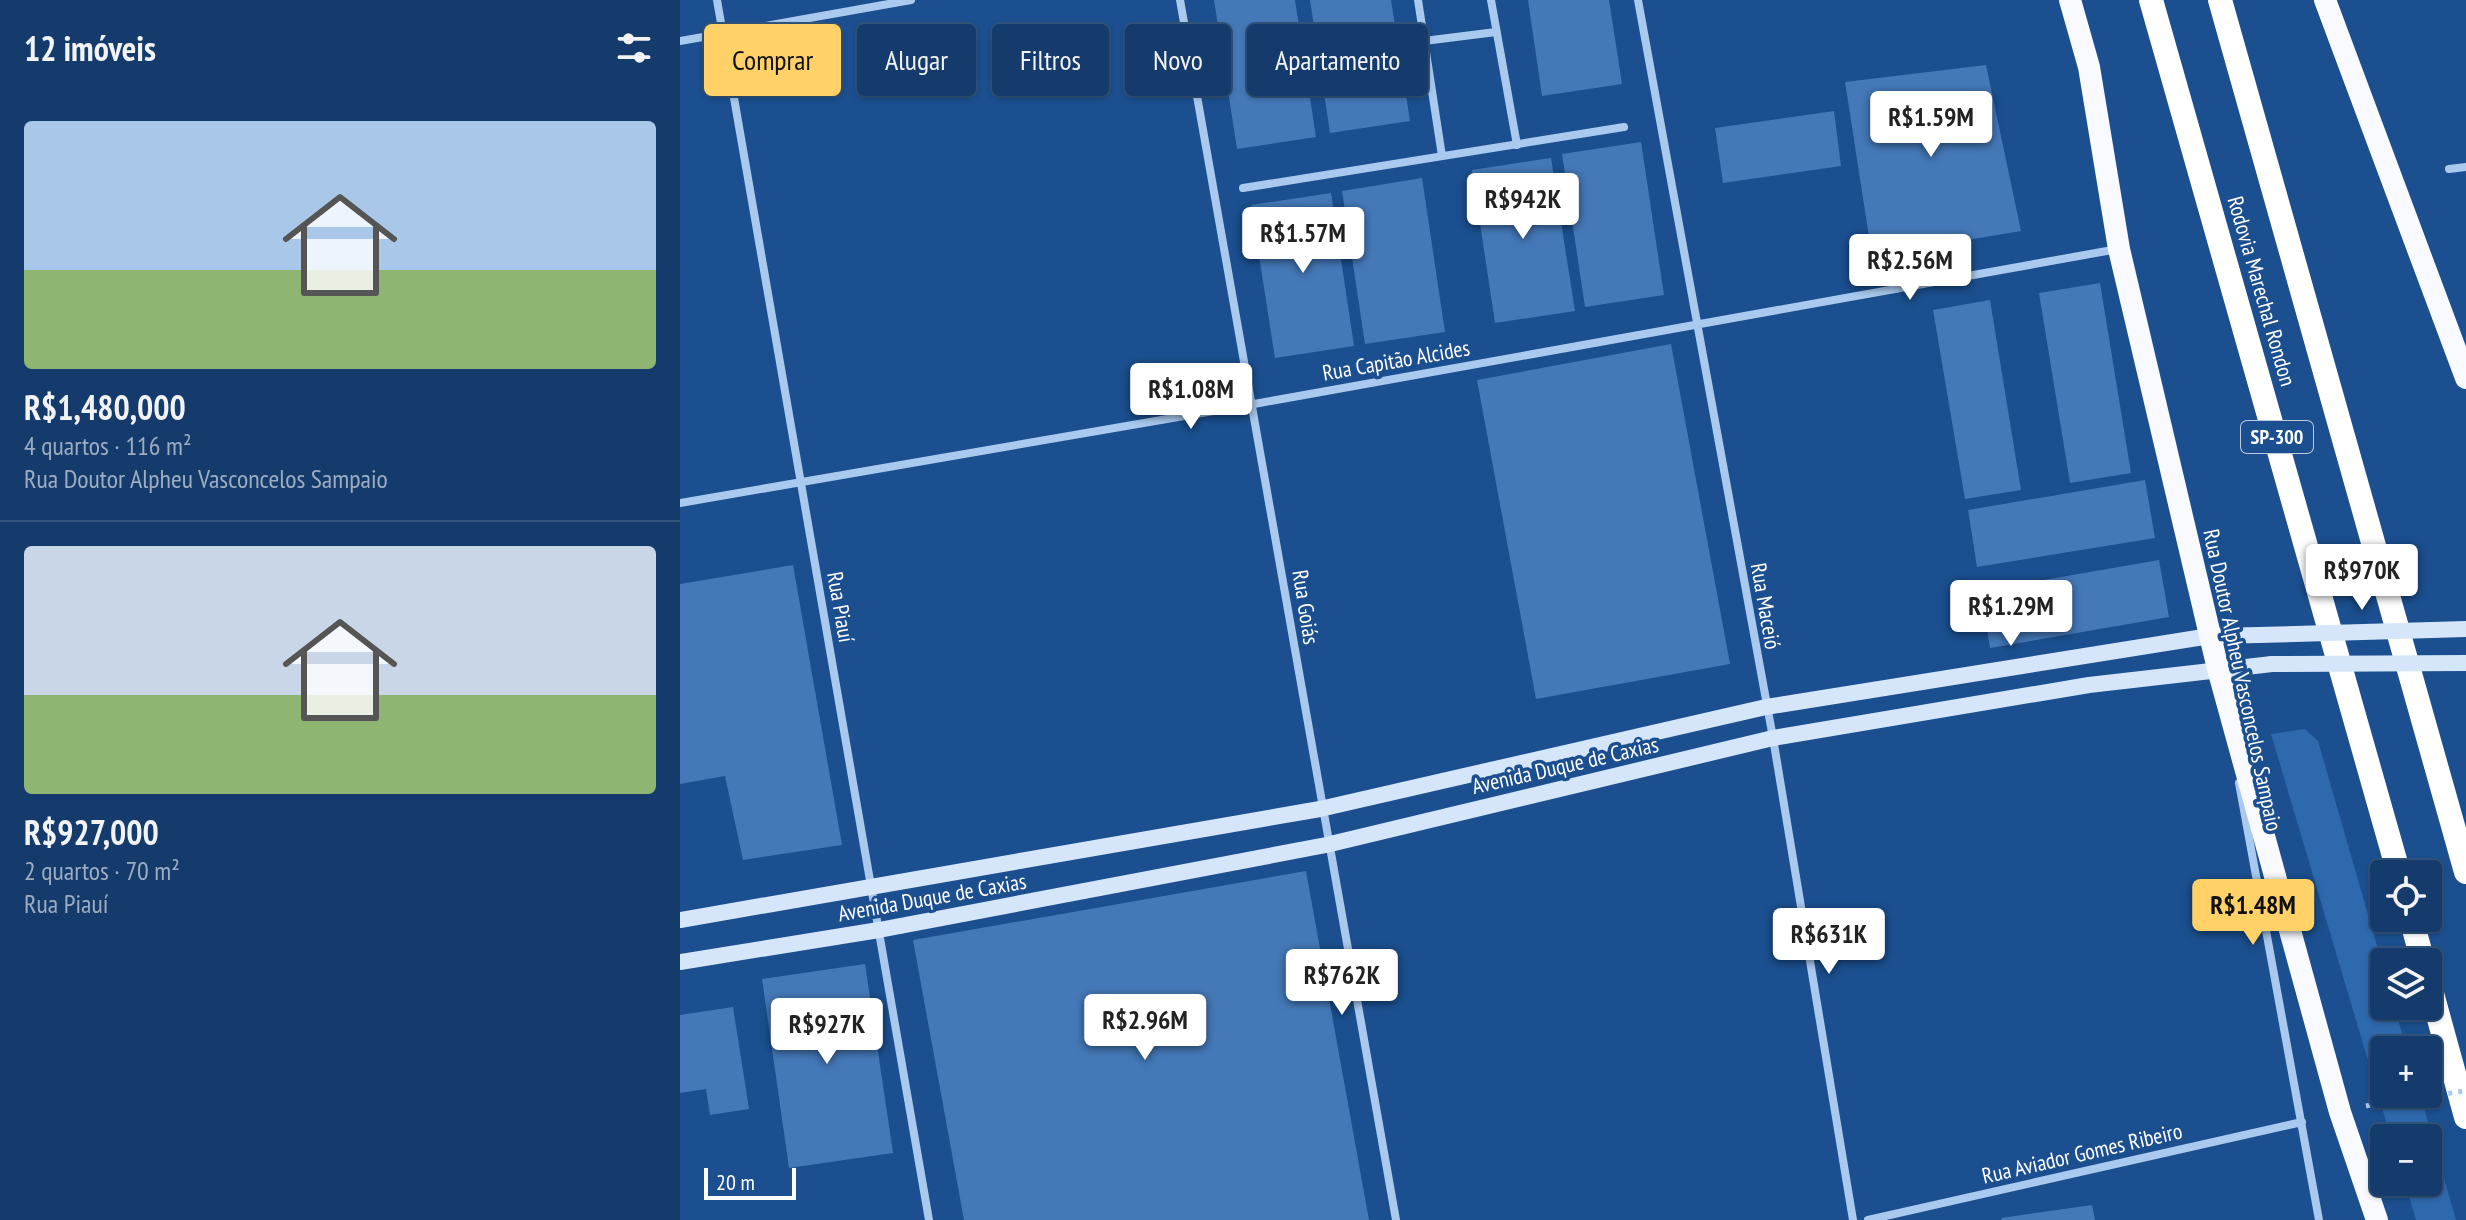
<!DOCTYPE html>
<html lang="pt">
<head>
<meta charset="utf-8">
<style>
  :root { --surface:#143b6b; --page:#1d4271; --text:#f1f3f6; --muted:#9dadc1; --line:#33557e; --accent:#ffd166 }
  body { margin:0; font-family:"PT Sans Narrow",sans-serif; background:var(--page); color:var(--text); height:100vh; display:flex; flex-direction:column; font-size:30px; white-space:nowrap }
  * { box-sizing:border-box; margin:0 }
  p { font-size:26px; color:var(--muted) }
  .icon { flex:none; width:44px; height:44px; fill:none; stroke:currentColor; stroke-width:2; stroke-linecap:round; stroke-linejoin:round }
  .map { position:relative; flex:1; overflow:hidden }
  .sheet { display:flex; flex-direction:column; background:var(--surface); width:680px }
  .sheet>* { flex:none }
  .guide { position:absolute; left:24px; top:24px; width:760px; height:72px; display:flex; gap:16px }
  .tools { position:absolute; left:1690px; top:860px; display:grid; gap:16px }
  .tools a { display:grid; place-items:center; width:72px; height:72px; border-radius:8px; background:var(--surface); box-shadow:0 2px 6px #0004,0 0 0 2px var(--line); font-size:40px }
  .scale { position:absolute; left:24px; bottom:20px; width:92px; box-sizing:border-box; padding-left:8px; border:4px solid #fff; border-top:0; font-size:22px; line-height:28px; white-space:nowrap; color:#fff; -webkit-text-stroke:6px #1b4f8f; paint-order:stroke }
  .price { position:absolute; translate:-50% -68px; padding:0 18px; border-radius:8px; background:#fff; color:#222; font-size:26px; line-height:52px; filter:drop-shadow(0 2px 4px #0008) }
  .price::after { content:''; position:absolute; left:50%; top:48px; width:24px; height:18px; margin-left:-12px; background:inherit; clip-path:polygon(0 0,100% 0,50% 100%) }
  .price.selected { background:var(--accent); color:#111 }
  ul { padding:0; list-style:none }
  li { display:grid; align-content:center; gap:16px; height:424px; padding:0 24px }
  li+li { border-top:2px solid var(--line) }
  li span { display:grid; place-items:center; height:248px; border-radius:8px; color:#555 }
  li>.icon { margin-inline-start:auto }
  span .icon { width:144px; height:144px; fill:#fffc; stroke-width:1 }
  li b { font-size:34px }
  h2 { display:flex; justify-content:space-between; align-items:center; height:96px; padding:0 24px; font-size:34px }
  .pill { padding:0 28px; border-radius:8px; background:var(--surface); box-shadow:0 2px 6px #0004,0 0 0 2px var(--line); font-size:28px; line-height:72px }
  .pill.selected { background:var(--accent); color:#111 }
  main { display:flex; flex:1; min-height:0 }
  .map>svg:first-child { display:block }
  .green { fill:#2e69ad }
  .building { fill:#4478b7 }
  .lines { fill:none; stroke-linecap:round; stroke-linejoin:round }
  .path { stroke:#a9c9ee; stroke-width:5; stroke-dasharray:4 6; stroke-linecap:butt }
  .minor { stroke:#a9c9ee; stroke-width:8 }
  .secondary { stroke:#d6e6fa; stroke-width:16 }
  .trunk { stroke:#f8faff; stroke-width:22 }
  .motorway { stroke:#fff; stroke-width:24 }
  .path-bridge { stroke:#a9c9ee; stroke-width:5; stroke-dasharray:4 6; stroke-linecap:butt }
  .secondary-bridge { stroke:#d6e6fa; stroke-width:16 }
  .labels { text-anchor:middle; dominant-baseline:central; stroke-width:7; stroke-linejoin:round; paint-order:stroke }
  .shield { fill:#1b4f8f; stroke:#bbcadd; stroke-width:2 }
  .shield-label { font-size:20px; font-weight:bold; fill:#fff }
  .street-label { font-size:22px; fill:#fff; stroke:#1b4f8f }
</style>
</head>
<body>
<main>
<section class="sheet">
<h2>12 imóveis<svg class="icon" aria-label="filters" viewBox="0 0 24 24"><path d="M4 7h16M4 17h16"/><circle cx="9" cy="7" r="2"/><circle cx="15" cy="17" r="2"/></svg></h2>
<ul>
<li><span style="background:linear-gradient(#a9c7e8 60%,#8fb573 0)"><svg class="icon" aria-label="home" viewBox="0 0 24 24"><path d="M3 11l9-7 9 7M6 9v11h12V9"/></svg></span><div><b>R$1,480,000</b><p>4 quartos · 116 m²</p><p>Rua Doutor Alpheu Vasconcelos Sampaio</p></div></li>
<li><span style="background:linear-gradient(#c9d6e8 60%,#8fb573 0)"><svg class="icon" aria-label="home" viewBox="0 0 24 24"><path d="M3 11l9-7 9 7M6 9v11h12V9"/></svg></span><div><b>R$927,000</b><p>2 quartos · 70 m²</p><p>Rua Piauí</p></div></li>
</ul>
</section>
<div class="map">
<svg width="1786" height="1220" viewBox="0 0 1786 1220">
  <rect width="100%" height="100%" fill="#1b4f8f"/>
  <!-- green -->
  <path class="green" d="M1625 729 1638 741 1704 970V1006H1714L1727 1050H1704V1094H1740L1776 1220H1736L1725 1182H1748V1138H1711L1591 734Z"/>
  <!-- building -->
  <path class="building" d="M534 0H615L636 137 557 149Z
    M630 0H711L730 121 650 133Z
    M848 0H929L942 84 862 96Z
    M1306 65 1341 231 1192 256 1165 82Z
    M1154 111 1161 166 1043 183 1035 128Z
    M961 142 984 295 905 307 882 154Z
    M871 158 895 311 815 323 792 170Z
    M742 178 765 332 685 344 662 191Z
    M651 193 674 346 595 358 571 205Z
    M1420 283 1451 473 1390 483 1359 293Z
    M1310 300 1341 490 1285 499 1253 310Z
    M991 344 1050 664 856 699 797 380Z
    M1465 480 1475 538 1297 567 1288 510Z
    M1479 560 1489 617 1310 648 1301 591Z
    M113 565 162 845 63 860 45 776 0 784V584Z
    M626 871 689 1220H284L233 940Z
    M185 964 213 1153 109 1168 82 979Z
    M53 1007 69 1109 30 1115 26 1089 0 1093V1015Z
    M1412 1205 1415 1220H1322L1321 1218Z"/>
  <g class="lines">
    <!-- path -->
    <path class="path" d="M1686 1106 1699 1103"/>
    <!-- minor -->
    <path class="minor" d="M37 0 249 1220
      M500 0C575 406 641 814 716 1220
      M738 0 762 156
      M811 0 837 145
      M958 0 1093 738 1173 1220
      M0 41 231 0
      M744 41 816 32
      M1769 169 1786 167
      M563 188 944 127
      M0 503 574 404 1438 249
      M1559 783 1639 1220
      M1188 1220 1622 1122"/>
    <!-- secondary -->
    <path class="secondary" d="M0 920 640 809 1086 707 1530 636 1579 635
      M0 962 199 930 646 845 1093 738 1409 685 1592 664"/>
    <!-- trunk -->
    <path class="trunk" d="M1390 0 1409 67 1439 249 1538 669 1660 1112 1697 1220
      M1645 0 1786 378"/>
    <!-- motorway -->
    <path class="motorway" d="M1471 0 1719 874
      M1540 0 1786 872
      M1731 918 1743 962
      M1748 979 1786 1117"/>
    <!-- path-bridge -->
    <path class="path-bridge" d="M1699 1103 1786 1091"/>
    <!-- secondary-bridge -->
    <path class="secondary-bridge" d="M1579 635 1786 629
      M1592 664 1786 663"/>
  </g>
  <g class="labels">
    <!-- shield labels -->
    <rect class="shield" x="1561" y="421" width="72" height="32" rx="6"/>
    <g class="shield-label">
      <text x="1597" y="437">SP-300</text>
    </g>
    <!-- street labels -->
    <g class="street-label">
      <text transform="translate(1582 291) rotate(74)">Rodovia Marechal Rondon</text>
      <text transform="translate(716 360) rotate(-10)">Rua Capitão Alcides</text>
      <text transform="translate(1086 606) rotate(80)">Rua Maceió</text>
      <text transform="translate(161 607) rotate(80)">Rua Piauí</text>
      <text transform="translate(626 607) rotate(81)">Rua Goiás</text>
      <text transform="translate(1563 680) rotate(78)">Rua Doutor Alpheu Vasconcelos Sampaio</text>
      <text transform="translate(885 765) rotate(-13)">Avenida Duque de Caxias</text>
      <text transform="translate(252 897) rotate(-10)">Avenida Duque de Caxias</text>
      <text transform="translate(1402 1153) rotate(-13)">Rua Aviador Gomes Ribeiro</text>
    </g>
  </g>
</svg>
<div class="tools">
<a><svg class="icon" aria-label="locate" viewBox="0 0 24 24"><circle cx="12" cy="12" r="6"/><path d="M12 2v4M12 18v4M2 12h4M18 12h4"/></svg></a>
<a><svg class="icon" aria-label="layers" viewBox="0 0 24 24"><path d="M12 4l9 5-9 5-9-5zM3 14l9 5 9-5"/></svg></a>
<a>+</a>
<a>−</a>
</div>
<div class="scale">20 m</div>
<b class="price" style="left:1251px;top:159px">R$1.59M</b>
<b class="price" style="left:843px;top:241px">R$942K</b>
<b class="price" style="left:623px;top:275px">R$1.57M</b>
<b class="price" style="left:1230px;top:302px">R$2.56M</b>
<b class="price" style="left:511px;top:431px">R$1.08M</b>
<b class="price" style="left:1682px;top:612px">R$970K</b>
<b class="price" style="left:1331px;top:648px">R$1.29M</b>
<b class="price selected" style="left:1573px;top:947px">R$1.48M</b>
<b class="price" style="left:1149px;top:976px">R$631K</b>
<b class="price" style="left:662px;top:1017px">R$762K</b>
<b class="price" style="left:465px;top:1062px">R$2.96M</b>
<b class="price" style="left:147px;top:1066px">R$927K</b>
<div class="guide">
<a class="pill selected">Comprar</a>
<a class="pill">Alugar</a>
<a class="pill">Filtros</a>
<a class="pill">Novo</a>
<a class="pill">Apartamento</a>
</div>
</div>
</main>
</body>
</html>
